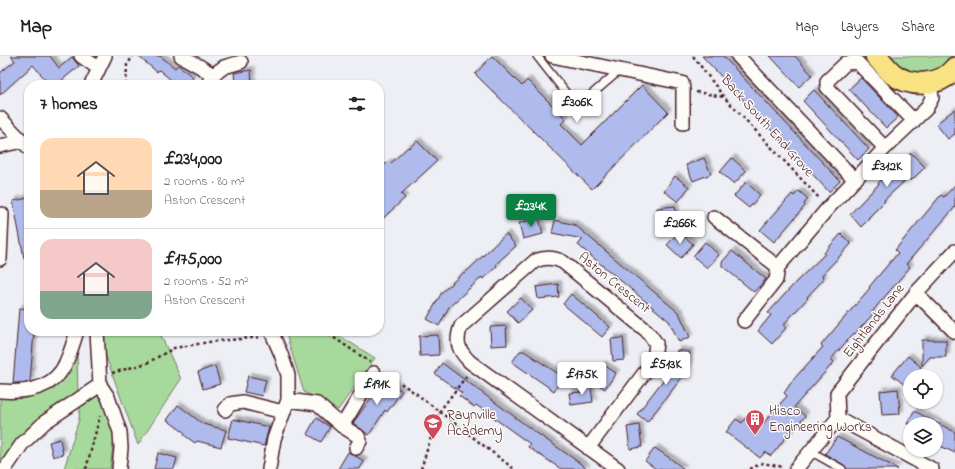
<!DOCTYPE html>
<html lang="en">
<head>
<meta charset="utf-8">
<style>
  :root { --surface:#fff; --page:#f6f6f6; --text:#202124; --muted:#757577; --line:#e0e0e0; --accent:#0b8043 }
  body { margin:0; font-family:"Indie Flower",sans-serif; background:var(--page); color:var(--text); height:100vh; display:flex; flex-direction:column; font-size:15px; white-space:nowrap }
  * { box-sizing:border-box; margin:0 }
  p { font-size:13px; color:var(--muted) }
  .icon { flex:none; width:22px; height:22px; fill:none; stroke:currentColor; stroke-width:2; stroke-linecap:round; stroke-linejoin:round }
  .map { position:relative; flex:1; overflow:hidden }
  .side { position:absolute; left:24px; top:24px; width:360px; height:256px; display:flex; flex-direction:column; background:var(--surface); border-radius:16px; box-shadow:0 1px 3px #0004 }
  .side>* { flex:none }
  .fabs { position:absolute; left:903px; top:313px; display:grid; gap:8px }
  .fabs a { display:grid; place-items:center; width:40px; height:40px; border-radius:50%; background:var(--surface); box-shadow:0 1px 3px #0004; font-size:20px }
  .price { position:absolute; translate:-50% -34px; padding:0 9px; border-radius:4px; background:#fff; color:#222; font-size:13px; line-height:26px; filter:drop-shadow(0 1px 2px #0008) }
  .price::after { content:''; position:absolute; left:50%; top:24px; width:12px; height:9px; margin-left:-6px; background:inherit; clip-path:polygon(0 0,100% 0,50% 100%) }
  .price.selected { background:var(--accent); color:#fff }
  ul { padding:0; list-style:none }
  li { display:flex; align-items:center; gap:12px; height:100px; padding:0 16px }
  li+li { border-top:1px solid var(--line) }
  li span { display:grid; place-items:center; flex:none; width:112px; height:80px; border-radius:12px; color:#555 }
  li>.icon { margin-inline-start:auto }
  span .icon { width:48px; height:48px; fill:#fffc; stroke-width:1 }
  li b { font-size:17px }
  h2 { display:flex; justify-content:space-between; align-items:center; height:48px; padding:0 16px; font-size:17px }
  header { display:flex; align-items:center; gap:24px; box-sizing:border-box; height:56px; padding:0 20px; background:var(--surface); border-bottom:1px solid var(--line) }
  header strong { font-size:19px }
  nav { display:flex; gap:22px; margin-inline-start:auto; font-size:14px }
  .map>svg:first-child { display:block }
  .green { fill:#a6d99b; stroke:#787c63 }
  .building { fill:#afbbec; stroke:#4a1f2b; filter:url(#shadow) }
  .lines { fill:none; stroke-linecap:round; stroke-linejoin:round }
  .service-casing { stroke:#4a1f2b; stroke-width:10 }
  .minor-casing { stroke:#4a1f2b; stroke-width:16 }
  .primary-casing { stroke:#4a1f2b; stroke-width:24 }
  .path { stroke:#4a1f2b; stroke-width:2.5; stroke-dasharray:3 3; stroke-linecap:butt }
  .service { stroke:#fdfcf7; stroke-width:7 }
  .minor { stroke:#fdfcf7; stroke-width:13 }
  .primary { stroke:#f8e281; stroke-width:21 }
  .labels { text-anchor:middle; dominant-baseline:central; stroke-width:3; stroke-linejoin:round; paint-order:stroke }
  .street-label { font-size:14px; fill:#4a1f2b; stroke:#fdfcf7 }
  .poi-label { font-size:14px; fill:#4a1f2b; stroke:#fdfcf7; text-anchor:start }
</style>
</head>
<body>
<header>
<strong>Map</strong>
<nav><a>Map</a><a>Layers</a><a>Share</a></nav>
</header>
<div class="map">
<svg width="955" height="413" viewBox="0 0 955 413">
  <defs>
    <filter id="shadow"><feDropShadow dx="3.5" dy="-3.5" stdDeviation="1" flood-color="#0004"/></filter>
  </defs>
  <rect width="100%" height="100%" fill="#edeff5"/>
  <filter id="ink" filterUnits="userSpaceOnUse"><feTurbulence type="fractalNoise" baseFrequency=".025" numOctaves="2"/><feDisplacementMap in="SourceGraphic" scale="8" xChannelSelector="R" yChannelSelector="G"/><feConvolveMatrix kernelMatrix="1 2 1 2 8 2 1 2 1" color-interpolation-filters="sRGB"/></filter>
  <g filter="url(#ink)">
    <!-- green -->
    <path class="green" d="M891 0H952C949 3 947 7 944 10 927 22 901 19 891 0Z
      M104 275H159L181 323 138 389 105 298Z
      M285 275H332L375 302 338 354 304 336Z
      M77 294 78 338 41 361 0 408V341L26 342 54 333Z
      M100 329 116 366 110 413H64L79 363 81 343Z"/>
    <!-- building -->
    <path class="building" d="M11 0H50L59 12 72 1 79 10 56 29H50L33 9 0 39V17L15 5Z
      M138 0H160L175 12 178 9 193 21 187 29H177L159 14 157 16Z
      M492 0 522 30 527 24 566 63 561 68 582 89 642 29 668 56 592 133 475 18Z
      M702 0H723L840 125 829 136Z
      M770 0H795L812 19 799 31Z
      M251 14 252 29H235L234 17Z
      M861 22 898 61 886 72 849 33Z
      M814 34 869 93 858 104 803 45Z
      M955 53V78L948 83 936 68Z
      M417 85 437 105 401 138 405 142 379 166V114L388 106 390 108 408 91 409 92Z
      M911 97 925 111 911 125 908 122 884 144 885 145 868 162 869 163 861 171 850 158 879 128 878 127Z
      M704 102 711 118 693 125 686 109Z
      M732 102 746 115 734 128 720 116Z
      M675 120 689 131 678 146 664 135Z
      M746 126 760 139 749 152 734 140Z
      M955 129V151L906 208 910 211 871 257 873 258 855 278 854 277 831 303 834 306 794 351 805 360 788 381 787 380 771 400 765 396 760 402 726 376 736 363 742 367 747 360 761 370 787 340 784 337 793 324 823 291 821 289 870 232 869 231 898 197 895 194 941 139 944 141Z
      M799 135 808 143 804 148 805 150 774 186 760 174 792 138 794 140Z
      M29 142V202H24L13 145Z
      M675 150 677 169 659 170 657 152Z
      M539 162 543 178 523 183 519 167Z
      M555 164 575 169 679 257 690 281 679 286 669 265 578 189 583 183 552 177Z
      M679 176 693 188 681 202 667 189Z
      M506 178 516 190 496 208 497 210 483 223 482 221 449 251 439 270 427 263 442 236 463 217 464 218Z
      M841 178 851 188 822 219 823 224 807 241 808 242 783 269 786 272 772 288 758 275 771 259 768 257 796 226 825 198 824 197Z
      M705 186 719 199 707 212 693 200Z
      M732 195 766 223 754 236 722 210V206Z
      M558 228 559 241 538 243 536 231Z
      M571 238 610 271 602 281 563 248Z
      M521 242 532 254 518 267 507 255Z
      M19 252 29 253V275H34L30 326 16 327H13Z
      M506 270 507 289 491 290 490 271Z
      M438 279 439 299 420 300 419 280Z
      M623 282 625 304 613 305 611 283Z
      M922 284H946V301H930L922 310Z
      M677 294 690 296 687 315 647 366 637 358 675 309Z
      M520 295H524L563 321 554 335 512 306Z
      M908 300 921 311 914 320H910V325L906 330 892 319Z
      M442 307 531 373 577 405 587 413H561L528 391 530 388 476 349 474 351 459 340 462 337 435 318Z
      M602 308 616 317 605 333 591 324Z
      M215 310 220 328 203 333 198 316Z
      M248 320 266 324 262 340 244 336Z
      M381 321 402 335 387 356 385 354 369 379 353 367 376 335 374 333Z
      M590 325 593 346 571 349 569 337 583 336Z
      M898 333 900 358 882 359 880 335Z
      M178 349 203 368 226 374 221 391 197 385 195 387 184 379 185 377 167 364Z
      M914 355 955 376V397L936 388V368H907Z
      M316 362 330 371 321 386 307 378Z
      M233 363 269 371 264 390 228 382Z
      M639 369 642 391 630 393 627 371Z
      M837 381 860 393 898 413H847L844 409 825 398Z
      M60 383 63 398 53 401 49 386Z
      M655 392 671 403 684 413H656L645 405Z
      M348 396 364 405 360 413H338Z
      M158 397 177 402 174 413H154Z"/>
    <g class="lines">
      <!-- service casing -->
      <g class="service-casing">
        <path id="service" d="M537 0 577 51 620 14
          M810 395 842 413"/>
      </g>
      <!-- minor casing -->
      <g class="minor-casing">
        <path id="minor" d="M81 0 98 12
          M181 0 199 10 213 19 207 29
          M552 0 682 27 683 34V67
          M738 0 855 124
          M213 19 224 11 241 6
          M91 29 105 0
          M0 62 29 92
          M0 90 22 85
          M885 92 827 31V25L846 7 857 6 914 65
          M714 161 778 211 828 152 885 92 926 53 932 42 930 27
          M0 203 2 158
          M916 237 955 276
          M744 265 776 224 778 211
          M97 275 100 329 108 341 120 376 121 392 119 413
          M0 335C27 337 56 333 67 304 71 295 74 285 77 275
          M288 344 317 348 342 370 358 380 360 385 356 392
          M225 354 230 348 243 346 283 356
          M838 362 837 337 916 237 955 195
          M838 362 932 413
          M342 370 374 317
          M588 392 654 304 656 287 647 275 563 206C554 201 545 201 535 205L461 270C455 286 458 294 470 306L618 413
          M5 413 22 388 45 366 100 329
          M269 413 274 383 288 344V319L281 298 271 275
          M796 413 838 362"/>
      </g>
      <!-- primary casing -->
      <g class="primary-casing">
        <path id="primary" d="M876 0C882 6 887 13 893 18 911 32 941 30 955 12"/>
      </g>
      <!-- path -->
      <path class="path" d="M693 0 724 41 820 143
        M126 29 127 9 133 0
        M696 36 724 41
        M324 275 370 306
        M285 277 294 275
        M112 317 147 307 174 292 209 286 261 281
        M386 317 418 339 514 413
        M86 413 100 360
        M421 413 439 356 468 318
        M750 413 762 407 784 411"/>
      <!-- service -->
      <use href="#service" class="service"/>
      <!-- minor -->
      <use href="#minor" class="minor"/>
      <!-- primary -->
      <use href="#primary" class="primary"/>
    </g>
  </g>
  <!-- icons -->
  <defs>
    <g id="building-pin" transform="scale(1)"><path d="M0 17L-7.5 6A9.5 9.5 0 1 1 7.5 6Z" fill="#d1495b" stroke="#fdfcf7"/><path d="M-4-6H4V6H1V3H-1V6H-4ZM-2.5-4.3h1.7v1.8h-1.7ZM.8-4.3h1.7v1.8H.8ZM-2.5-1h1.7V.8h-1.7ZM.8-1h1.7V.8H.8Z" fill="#fff"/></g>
    <g id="school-pin" transform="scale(1)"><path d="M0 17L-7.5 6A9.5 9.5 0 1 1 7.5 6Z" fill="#d1495b" stroke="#fdfcf7"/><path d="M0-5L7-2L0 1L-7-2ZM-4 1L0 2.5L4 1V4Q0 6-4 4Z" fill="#fff"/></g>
  </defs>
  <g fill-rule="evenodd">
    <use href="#building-pin" x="755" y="363"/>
    <use href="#school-pin" x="433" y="367"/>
  </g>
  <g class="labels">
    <!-- street labels -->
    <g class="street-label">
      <text transform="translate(767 70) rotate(48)">Back South End Grove</text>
      <text transform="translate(614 227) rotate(39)">Aston Crescent</text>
      <text transform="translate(874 265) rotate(-52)">Eightlands Lane</text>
    </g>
    <!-- poi labels -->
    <g class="poi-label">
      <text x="769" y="355">Hisco<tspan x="769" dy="16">Engineering Works</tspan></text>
      <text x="447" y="359">Raynville<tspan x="447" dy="16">Academy</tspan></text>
    </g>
  </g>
</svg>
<div class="fabs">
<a><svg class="icon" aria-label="locate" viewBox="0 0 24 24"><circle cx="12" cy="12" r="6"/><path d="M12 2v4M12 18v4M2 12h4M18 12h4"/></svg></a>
<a><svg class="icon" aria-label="layers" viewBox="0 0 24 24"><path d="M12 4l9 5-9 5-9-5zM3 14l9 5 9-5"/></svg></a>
</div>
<b class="price" style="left:577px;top:68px">£306K</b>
<b class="price" style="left:887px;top:132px">£312K</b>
<b class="price selected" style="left:531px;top:172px">£234K</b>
<b class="price" style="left:680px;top:189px">£266K</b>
<b class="price" style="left:666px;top:330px">£513K</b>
<b class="price" style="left:582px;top:340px">£175K</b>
<b class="price" style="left:377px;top:350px">£191K</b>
<section class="side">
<h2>7 homes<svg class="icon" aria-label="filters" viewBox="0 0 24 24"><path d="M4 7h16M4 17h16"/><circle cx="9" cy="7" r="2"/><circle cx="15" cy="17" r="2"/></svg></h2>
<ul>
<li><span style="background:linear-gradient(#ffd9b3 65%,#b9a48a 0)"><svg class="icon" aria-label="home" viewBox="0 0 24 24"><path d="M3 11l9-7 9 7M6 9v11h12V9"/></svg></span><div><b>£234,000</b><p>2 rooms · 80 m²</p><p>Aston Crescent</p></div></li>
<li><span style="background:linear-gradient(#f6c9c9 65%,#7fa58c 0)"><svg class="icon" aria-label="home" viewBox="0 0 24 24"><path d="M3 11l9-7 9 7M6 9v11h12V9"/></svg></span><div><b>£175,000</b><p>2 rooms · 52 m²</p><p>Aston Crescent</p></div></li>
</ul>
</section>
</div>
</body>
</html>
